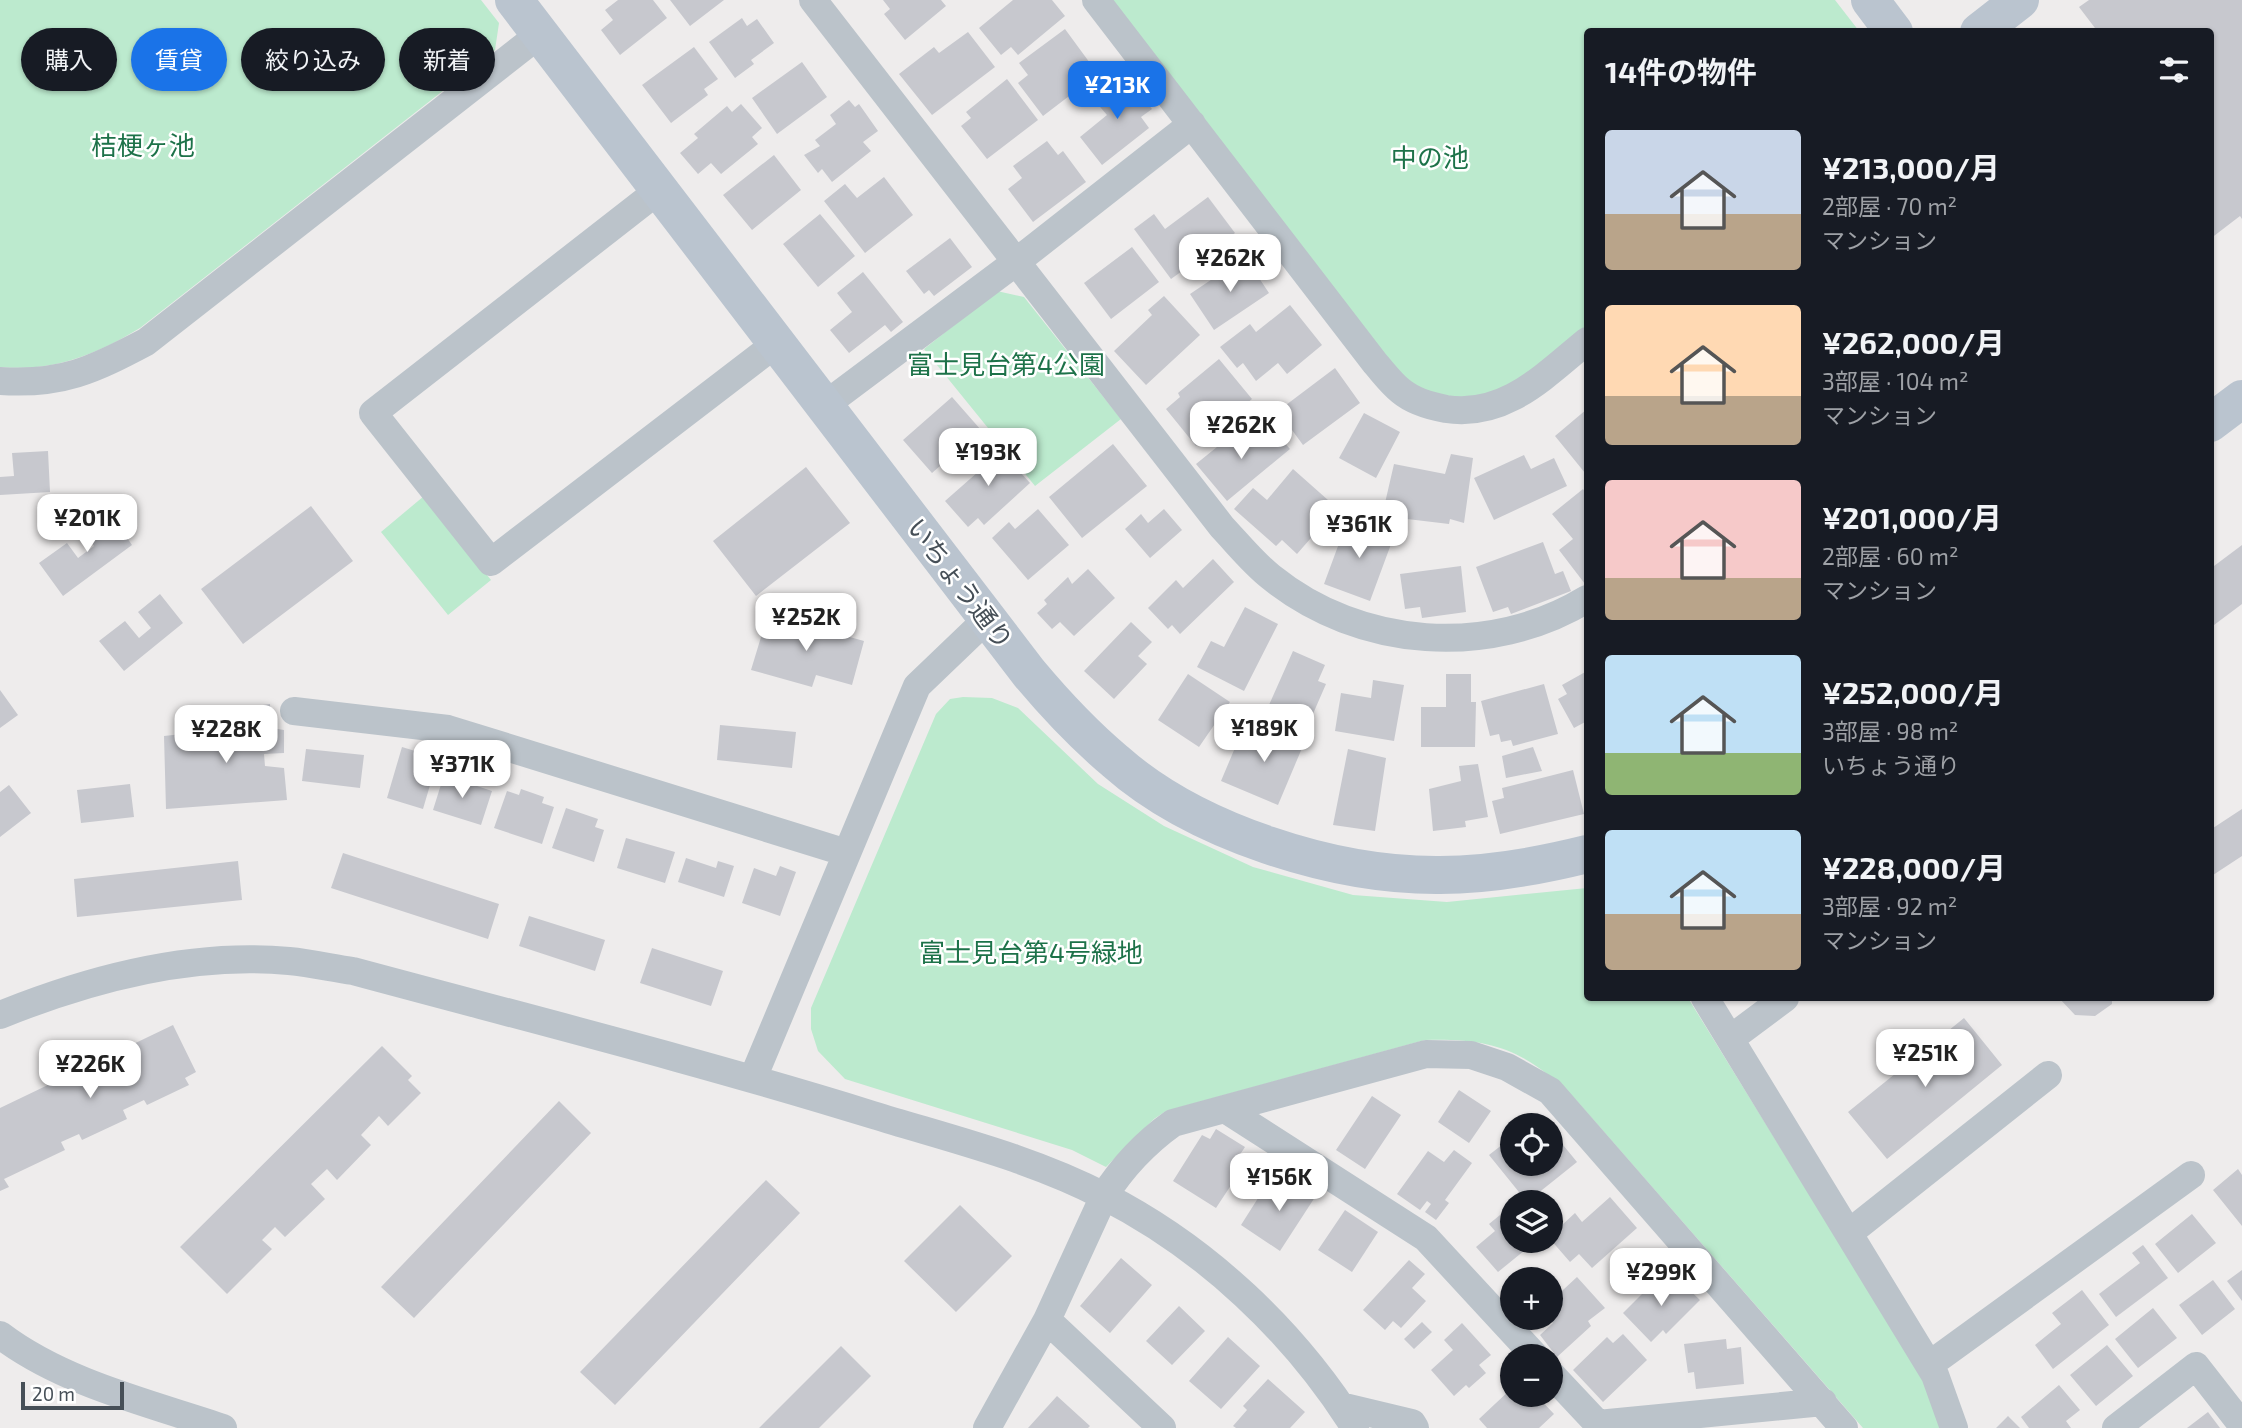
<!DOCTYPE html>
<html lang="ja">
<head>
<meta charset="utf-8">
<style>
  :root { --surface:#171b24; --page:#242831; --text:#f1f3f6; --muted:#9ea1a6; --accent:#1a73e8 }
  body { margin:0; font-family:"Exo 2","Noto Sans JP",sans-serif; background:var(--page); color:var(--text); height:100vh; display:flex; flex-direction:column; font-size:26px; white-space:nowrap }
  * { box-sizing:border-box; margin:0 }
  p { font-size:23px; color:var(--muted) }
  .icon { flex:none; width:38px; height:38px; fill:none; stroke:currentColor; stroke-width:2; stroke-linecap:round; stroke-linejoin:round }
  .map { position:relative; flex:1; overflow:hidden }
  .panel { position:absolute; left:1584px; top:28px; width:630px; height:973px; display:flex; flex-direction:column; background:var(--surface); border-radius:7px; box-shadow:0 2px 5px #0004 }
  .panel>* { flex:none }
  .hud { position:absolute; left:21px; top:28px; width:665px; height:63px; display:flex; gap:14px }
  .tools { position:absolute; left:1500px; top:1113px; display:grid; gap:14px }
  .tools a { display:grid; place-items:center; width:63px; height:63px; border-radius:50%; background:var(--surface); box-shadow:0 2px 5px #0004; font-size:35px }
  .scale { position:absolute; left:21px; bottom:18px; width:103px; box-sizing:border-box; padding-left:7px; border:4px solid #464f57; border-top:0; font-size:19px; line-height:24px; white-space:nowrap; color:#464f57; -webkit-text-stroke:5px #fff; paint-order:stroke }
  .price { position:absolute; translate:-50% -60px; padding:0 16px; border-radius:14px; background:#fff; color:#222; font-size:23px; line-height:46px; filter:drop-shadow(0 2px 4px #0008) }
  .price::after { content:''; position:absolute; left:50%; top:42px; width:21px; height:16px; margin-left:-10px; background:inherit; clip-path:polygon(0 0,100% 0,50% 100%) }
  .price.on { background:var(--accent); color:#fff }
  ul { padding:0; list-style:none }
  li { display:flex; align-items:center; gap:21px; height:175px; padding:0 21px }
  li span { display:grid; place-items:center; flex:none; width:196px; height:140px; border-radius:7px; color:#555 }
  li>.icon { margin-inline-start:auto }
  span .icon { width:84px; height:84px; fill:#fffc; stroke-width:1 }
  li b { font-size:30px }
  h2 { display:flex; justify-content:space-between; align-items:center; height:84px; padding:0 21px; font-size:30px }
  .chip { padding:0 24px; border-radius:32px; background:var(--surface); box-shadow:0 2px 5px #0004; font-size:24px; line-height:63px }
  .chip.on { background:var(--accent); color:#fff }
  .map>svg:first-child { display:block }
  .green { fill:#bceace }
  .building { fill:#c7c8ce }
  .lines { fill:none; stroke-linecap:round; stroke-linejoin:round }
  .street { stroke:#bbc3ca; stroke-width:28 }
  .secondary { stroke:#bac4cf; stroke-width:38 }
  .labels { text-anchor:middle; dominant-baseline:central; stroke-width:5; stroke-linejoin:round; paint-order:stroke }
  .park-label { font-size:26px; fill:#1d7249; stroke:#fff }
  .street-label { font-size:26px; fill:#464f57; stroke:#fff }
</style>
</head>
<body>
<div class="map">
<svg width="2242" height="1428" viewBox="0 0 2242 1428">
  <rect width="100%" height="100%" fill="#eeecec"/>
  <!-- green -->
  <path class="green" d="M0 0H481L499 23 495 50 140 328C96 355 53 372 0 367Z
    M1112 0H1835L1859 31 1587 32V326C1542 364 1477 427 1414 385 1403 378 1394 364 1384 355Z
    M997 291 1024 297 1121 419 1035 486 924 349Z
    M424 496 491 580 448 615 381 532Z
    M963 697 992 698 1018 708 1098 784 1164 826 1253 867 1353 895 1447 902 1587 888V998H1688L1924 1380 1943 1428H1863L1577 1101C1527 1051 1495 1038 1425 1040L1166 1111 1154 1119 1106 1167 1072 1150 845 1079 818 1051 811 1029V1008L936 714 950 699Z"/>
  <!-- building -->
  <path class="building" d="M618 0H653L667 18 620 55 601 30 613 20 605 10Z
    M670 0H724L690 26Z
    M883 0H941L946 6 905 40 884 14 890 9Z
    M1013 0H1052L1065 16 1018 55 1011 47 1001 55 979 28Z
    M2089 0H2242V219L2240 216 2210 239V32H2098L2079 7Z
    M742 18 747 26 757 19 774 43 751 60 754 64 735 78 709 42Z
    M1065 29 1098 74 1043 116 1018 83 1028 75 1019 63Z
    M968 32 995 67 932 115 899 74 934 47 939 53Z
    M694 47 718 79 704 89 708 95 671 123 642 85Z
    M802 62 827 97 777 134 752 98Z
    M1126 76 1152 109 1141 117 1149 128 1102 165 1080 137 1107 115 1095 101Z
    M1007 79 1038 120 987 159 961 126 971 118 966 112Z
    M849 100 855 107 859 104 878 131 863 142 871 151 832 182 822 169 818 173 804 155 820 146 815 140 836 124 830 115Z
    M741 104 762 128 752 137 758 144 721 174 711 163 698 174 680 153 698 138 694 134 727 106 732 112Z
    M1047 141 1058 155 1063 151 1086 182 1033 222 1008 189 1022 178 1013 166Z
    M774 155 801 190 752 230 723 195Z
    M884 177 913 215 865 253 824 201 845 184 857 198Z
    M1208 197 1235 233 1171 279 1134 229 1154 214 1165 229Z
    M820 214 855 256 818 287 783 244Z
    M950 238 972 267 934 296 929 290 924 294 906 271Z
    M1132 247 1159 282 1111 319 1084 283Z
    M1245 257 1269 293 1214 330 1190 294Z
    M863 272 903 322 891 332 885 325 849 353 830 330 852 312 837 293Z
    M1164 296 1200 335 1146 385 1114 351 1152 315 1148 310Z
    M1290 305 1322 345 1287 374 1278 363 1256 381 1243 363 1237 368 1220 347 1250 324 1256 332Z
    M1219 359 1252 399 1196 446 1166 409 1180 397 1178 393Z
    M1335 368 1360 403 1303 445 1278 411Z
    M952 397 981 430 932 473 903 440Z
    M1587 409V471L1585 473 1555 436Z
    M1364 413 1400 432 1376 478 1339 458Z
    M1252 427 1263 441 1275 432 1290 449 1227 501 1196 464 1233 434 1239 438Z
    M990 439 1030 483 984 525 978 518 968 527 945 501 987 464 976 451Z
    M1113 444 1147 486 1082 538 1049 497Z
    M48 451 50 492 0 495V477L14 476 12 453Z
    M1451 454 1473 458 1464 523 1450 519 1449 524 1382 516 1394 464 1445 474Z
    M1524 455 1531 469 1554 458 1567 486 1494 520 1474 478Z
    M806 467 850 523 756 596 713 541Z
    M1293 469 1337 508 1297 554 1282 540 1276 546 1234 509 1253 488 1267 500Z
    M1583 489 1587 495 1585 584 1559 550 1573 539 1552 514Z
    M311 506 353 561 243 644 201 589Z
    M107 509 132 545 63 596 39 563 67 543 78 558 94 546 81 527Z
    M1038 509 1069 545 1028 580 992 538 1009 522 1015 529Z
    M1164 509 1182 530 1150 558 1125 529 1141 514 1148 523Z
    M1348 519 1394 536 1370 601 1324 584Z
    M1543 542 1555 574 1563 571 1571 591 1511 614 1508 607 1493 612 1476 567Z
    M2242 545V604L2210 628V569Z
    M1213 559 1234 582 1180 634 1172 625 1168 629 1148 608 1176 580 1183 588Z
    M1461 566 1466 612 1422 618 1420 607 1405 609 1400 574Z
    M1088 569 1115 598 1074 636 1060 622 1052 629 1037 613 1047 604 1044 600 1068 577 1072 584Z
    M160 594 183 623 124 671 99 641 125 621 139 638 151 628 138 612Z
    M1245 607 1278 624 1244 691 1197 667 1211 641 1224 647Z
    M768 614 864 641 852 685 816 675 812 687 751 670Z
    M1131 622 1152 642 1138 656 1147 664 1114 699 1084 671Z
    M1293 651 1325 665 1318 681 1326 684 1309 723 1269 705Z
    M1587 671V721L1574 728 1558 699 1567 694 1562 685Z
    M1188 674 1230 702 1199 747 1158 720Z
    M1446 674H1471V702H1476L1475 747H1421V707H1446Z
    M1373 680 1404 685 1394 741 1335 731 1341 693 1371 698Z
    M1544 684 1558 734 1513 746 1511 740 1501 742 1499 734 1490 736 1481 701Z
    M0 690 18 715 0 728Z
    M270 704 271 728 284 730V753L264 754 265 766 284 768 287 800 166 809 164 736 209 731 213 746 239 745 237 708Z
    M1260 723 1305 741 1278 805 1221 781 1237 743 1249 748Z
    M720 725 796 732 792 768 717 760Z
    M402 747 438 758 423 809 387 798Z
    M1533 747 1542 771 1506 778 1502 756Z
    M306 749 364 755 360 788 302 781Z
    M1348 749 1386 758 1375 831 1333 825Z
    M1478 764 1488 817 1465 821 1466 827 1433 831 1429 789 1461 781 1459 766Z
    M1573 770 1584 814 1500 834 1492 801 1504 798 1502 788Z
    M444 775 492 791 481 825 433 810Z
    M130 784 134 817 81 823 77 790Z
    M9 785 31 813 0 837V792Z
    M521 789 544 797 542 803 554 807 542 844 494 828 507 791 519 795Z
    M566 808 598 819 595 827 604 830 594 862 552 848Z
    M2242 809V856L2210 877V830Z
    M626 838 675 852 665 883 617 868Z
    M343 853 499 904 488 939 331 888Z
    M686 858 716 868 718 861 734 866 724 897 678 882Z
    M238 861 242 900 77 917 74 879Z
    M780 866 796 872 780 916 742 903 754 868 776 876Z
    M529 916 605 940 595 971 519 946Z
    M652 948 723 971 711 1006 640 983Z
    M2059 998H2112V1004L2095 1016 2075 1015Z
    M1964 1018 2002 1065 1887 1159 1848 1112Z
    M173 1025 196 1072 185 1078 189 1085 147 1105 144 1100 123 1110 127 1119 82 1140 79 1134 61 1142 65 1150 4 1179 9 1187 0 1191V1108Z
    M382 1046 412 1076 408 1080 421 1093 388 1126 379 1116 361 1135 371 1145 337 1180 327 1169 311 1184 325 1199 285 1237 275 1227 262 1240 272 1249 227 1294 180 1247Z
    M1459 1090 1491 1111 1469 1143 1438 1122Z
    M1372 1096 1401 1115 1365 1169 1336 1150Z
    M559 1101 591 1133 414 1318 381 1287Z
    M1216 1129 1245 1147 1237 1159 1245 1164 1216 1208 1173 1181 1202 1135 1210 1139Z
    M1550 1129 1577 1162 1527 1202 1489 1155 1512 1137V1164H1550Z
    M1454 1150 1472 1163 1445 1200 1449 1203 1436 1220 1425 1212 1431 1204 1427 1201 1420 1210 1397 1194 1428 1151 1444 1162Z
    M2238 1169 2242 1175V1226L2213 1190Z
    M1290 1176 1317 1194 1280 1251 1241 1225 1260 1195 1266 1199 1273 1188 1280 1192Z
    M766 1180 800 1213 615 1405 580 1372Z
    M1610 1197 1637 1228 1592 1268 1579 1254 1570 1262 1550 1239V1213L1562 1225 1575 1213 1582 1222Z
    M960 1205 1012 1256 956 1312 904 1261Z
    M1345 1210 1378 1232 1352 1272 1318 1250Z
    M2192 1214 2216 1243 2178 1273 2155 1244Z
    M1500 1215 1506 1222 1512 1217V1241H1536L1498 1272 1476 1247 1495 1231 1489 1224Z
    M2143 1245 2168 1278 2116 1317 2099 1294 2140 1263 2132 1253Z
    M1121 1258 1152 1285 1110 1333 1080 1306Z
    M1409 1260 1425 1274 1412 1288 1426 1301 1401 1328 1393 1321 1385 1330 1363 1310Z
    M2242 1270V1301L2227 1281Z
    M1577 1277 1605 1308 1588 1321 1591 1326 1557 1357 1540 1335 1553 1323 1548 1318H1550V1302Z
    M1676 1277 1700 1300 1666 1334 1663 1330 1651 1342 1623 1313 1653 1283 1662 1291Z
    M2213 1280 2235 1309 2202 1335 2179 1305Z
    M2082 1290 2109 1325 2053 1369 2035 1345 2061 1324 2052 1313Z
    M1179 1306 1205 1331 1172 1365 1146 1341Z
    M2153 1308 2177 1338 2138 1368 2115 1339Z
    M1422 1322 1432 1332 1414 1349 1404 1339Z
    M1462 1323 1491 1355 1479 1365 1486 1373 1469 1388 1466 1385 1454 1396 1431 1370 1453 1350 1444 1340Z
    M1623 1334 1647 1360 1603 1402 1573 1370 1607 1337 1613 1343Z
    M1228 1337 1260 1366 1221 1409 1189 1381Z
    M1726 1339 1727 1349 1741 1347 1744 1384 1696 1389 1694 1372 1688 1373 1684 1344Z
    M2107 1345 2133 1376 2096 1406 2070 1375Z
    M841 1346 871 1376 819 1428H759Z
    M1268 1379 1305 1412 1290 1428H1236L1233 1426 1247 1410 1243 1406Z
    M2059 1385 2080 1410 2066 1421 2071 1428H2029L2021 1417Z
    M1512 1388V1395H1536L1554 1414 1539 1428H1487L1479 1419Z
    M1057 1396 1090 1426 1088 1428H1028Z
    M2208 1412 2220 1428H2187Z
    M2008 1416 2020 1428H1996Z"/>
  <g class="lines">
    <!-- street -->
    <path class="street" d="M813 0 1222 527C1238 544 1253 563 1271 577 1360 649 1490 658 1587 599
      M1096 0 1375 363C1383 372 1391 383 1401 391 1413 401 1430 406 1446 409 1505 418 1544 376 1587 341
      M659 190 373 413 491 562 777 343
      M0 381C62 385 93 370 146 342L540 34
      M825 405 1016 262 1192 124
      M294 711 448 729 847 853
      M1705 998 1935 1375 1954 1428
      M0 1015C89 979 193 952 289 961 311 963 332 968 353 971 527 1018 702 1062 873 1115 951 1139 1031 1158 1104 1196 1206 1248 1294 1331 1355 1428
      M1730 1039 1785 998
      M753 1078 917 686 988 618
      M1225 1109 1426 1238 1535 1356
      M1849 1233 2048 1075
      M1047 1320 1162 1428
      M0 1335C63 1383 149 1403 223 1428
      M1929 1365 2191 1175
      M1550 1373 1598 1424 1823 1402
      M1341 1406 1412 1423 1415 1428
      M987 1428 1047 1320 1104 1196C1123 1166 1145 1143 1173 1123L1426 1054 1471 1055 1507 1067 1550 1091 1844 1428
      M2116 1428 2196 1366 2242 1425"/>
    <!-- secondary -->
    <path class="secondary" d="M514 0 1029 673C1055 704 1084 735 1115 761 1195 832 1334 876 1440 875 1490 875 1539 866 1587 854
      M1870 0 1894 32
      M1979 32 2020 0
      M2210 423 2242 399"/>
  </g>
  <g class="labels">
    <!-- park labels -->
    <g class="park-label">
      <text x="143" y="144">桔梗ヶ池</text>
      <text x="1430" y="156">中の池</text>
      <text x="1006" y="363">富士見台第4公園</text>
      <text x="1031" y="951">富士見台第4号緑地</text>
    </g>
    <!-- street labels -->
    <g class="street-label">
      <text transform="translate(961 583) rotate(53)">いちょう通り</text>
    </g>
  </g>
</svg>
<div class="tools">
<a><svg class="icon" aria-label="locate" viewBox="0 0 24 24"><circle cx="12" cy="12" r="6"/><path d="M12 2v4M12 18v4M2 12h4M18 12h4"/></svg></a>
<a><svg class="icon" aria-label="layers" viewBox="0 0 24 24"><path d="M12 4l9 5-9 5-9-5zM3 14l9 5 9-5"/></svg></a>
<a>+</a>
<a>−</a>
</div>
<div class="scale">20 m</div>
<b class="price on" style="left:1117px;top:121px">¥213K</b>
<b class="price" style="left:1230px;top:294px">¥262K</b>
<b class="price" style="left:1241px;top:461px">¥262K</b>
<b class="price" style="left:988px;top:488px">¥193K</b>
<b class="price" style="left:87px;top:554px">¥201K</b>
<b class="price" style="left:1359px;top:560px">¥361K</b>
<b class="price" style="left:806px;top:653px">¥252K</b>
<b class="price" style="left:1264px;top:764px">¥189K</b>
<b class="price" style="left:226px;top:765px">¥228K</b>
<b class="price" style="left:462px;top:800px">¥371K</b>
<b class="price" style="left:1925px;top:1089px">¥251K</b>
<b class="price" style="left:90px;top:1100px">¥226K</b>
<b class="price" style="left:1279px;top:1213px">¥156K</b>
<b class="price" style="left:1661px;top:1308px">¥299K</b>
<div class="hud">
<a class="chip">購入</a>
<a class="chip on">賃貸</a>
<a class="chip">絞り込み</a>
<a class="chip">新着</a>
</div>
<section class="panel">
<h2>14件の物件<svg class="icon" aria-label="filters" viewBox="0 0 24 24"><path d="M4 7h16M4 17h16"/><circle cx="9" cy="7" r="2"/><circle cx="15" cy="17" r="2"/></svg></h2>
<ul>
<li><span style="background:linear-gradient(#c9d6e8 60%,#b9a48a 0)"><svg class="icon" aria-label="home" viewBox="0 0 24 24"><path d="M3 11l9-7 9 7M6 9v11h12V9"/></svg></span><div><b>¥213,000/月</b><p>2部屋 · 70 m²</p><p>マンション</p></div></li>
<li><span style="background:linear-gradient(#ffd9b3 65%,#b9a48a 0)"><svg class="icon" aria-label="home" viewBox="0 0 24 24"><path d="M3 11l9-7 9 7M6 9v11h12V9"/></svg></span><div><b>¥262,000/月</b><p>3部屋 · 104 m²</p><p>マンション</p></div></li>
<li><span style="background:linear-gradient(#f6c9c9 70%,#b9a48a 0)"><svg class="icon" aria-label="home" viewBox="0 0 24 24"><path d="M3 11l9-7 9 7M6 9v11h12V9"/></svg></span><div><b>¥201,000/月</b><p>2部屋 · 60 m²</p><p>マンション</p></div></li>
<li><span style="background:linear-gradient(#bfe0f5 70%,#8fb573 0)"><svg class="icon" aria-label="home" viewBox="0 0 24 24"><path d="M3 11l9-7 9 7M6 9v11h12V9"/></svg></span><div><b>¥252,000/月</b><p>3部屋 · 98 m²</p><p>いちょう通り</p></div></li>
<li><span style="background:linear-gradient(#bfe0f5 60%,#b9a48a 0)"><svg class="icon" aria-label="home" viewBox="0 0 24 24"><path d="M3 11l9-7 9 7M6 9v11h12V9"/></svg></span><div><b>¥228,000/月</b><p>3部屋 · 92 m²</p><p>マンション</p></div></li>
</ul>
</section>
</div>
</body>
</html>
